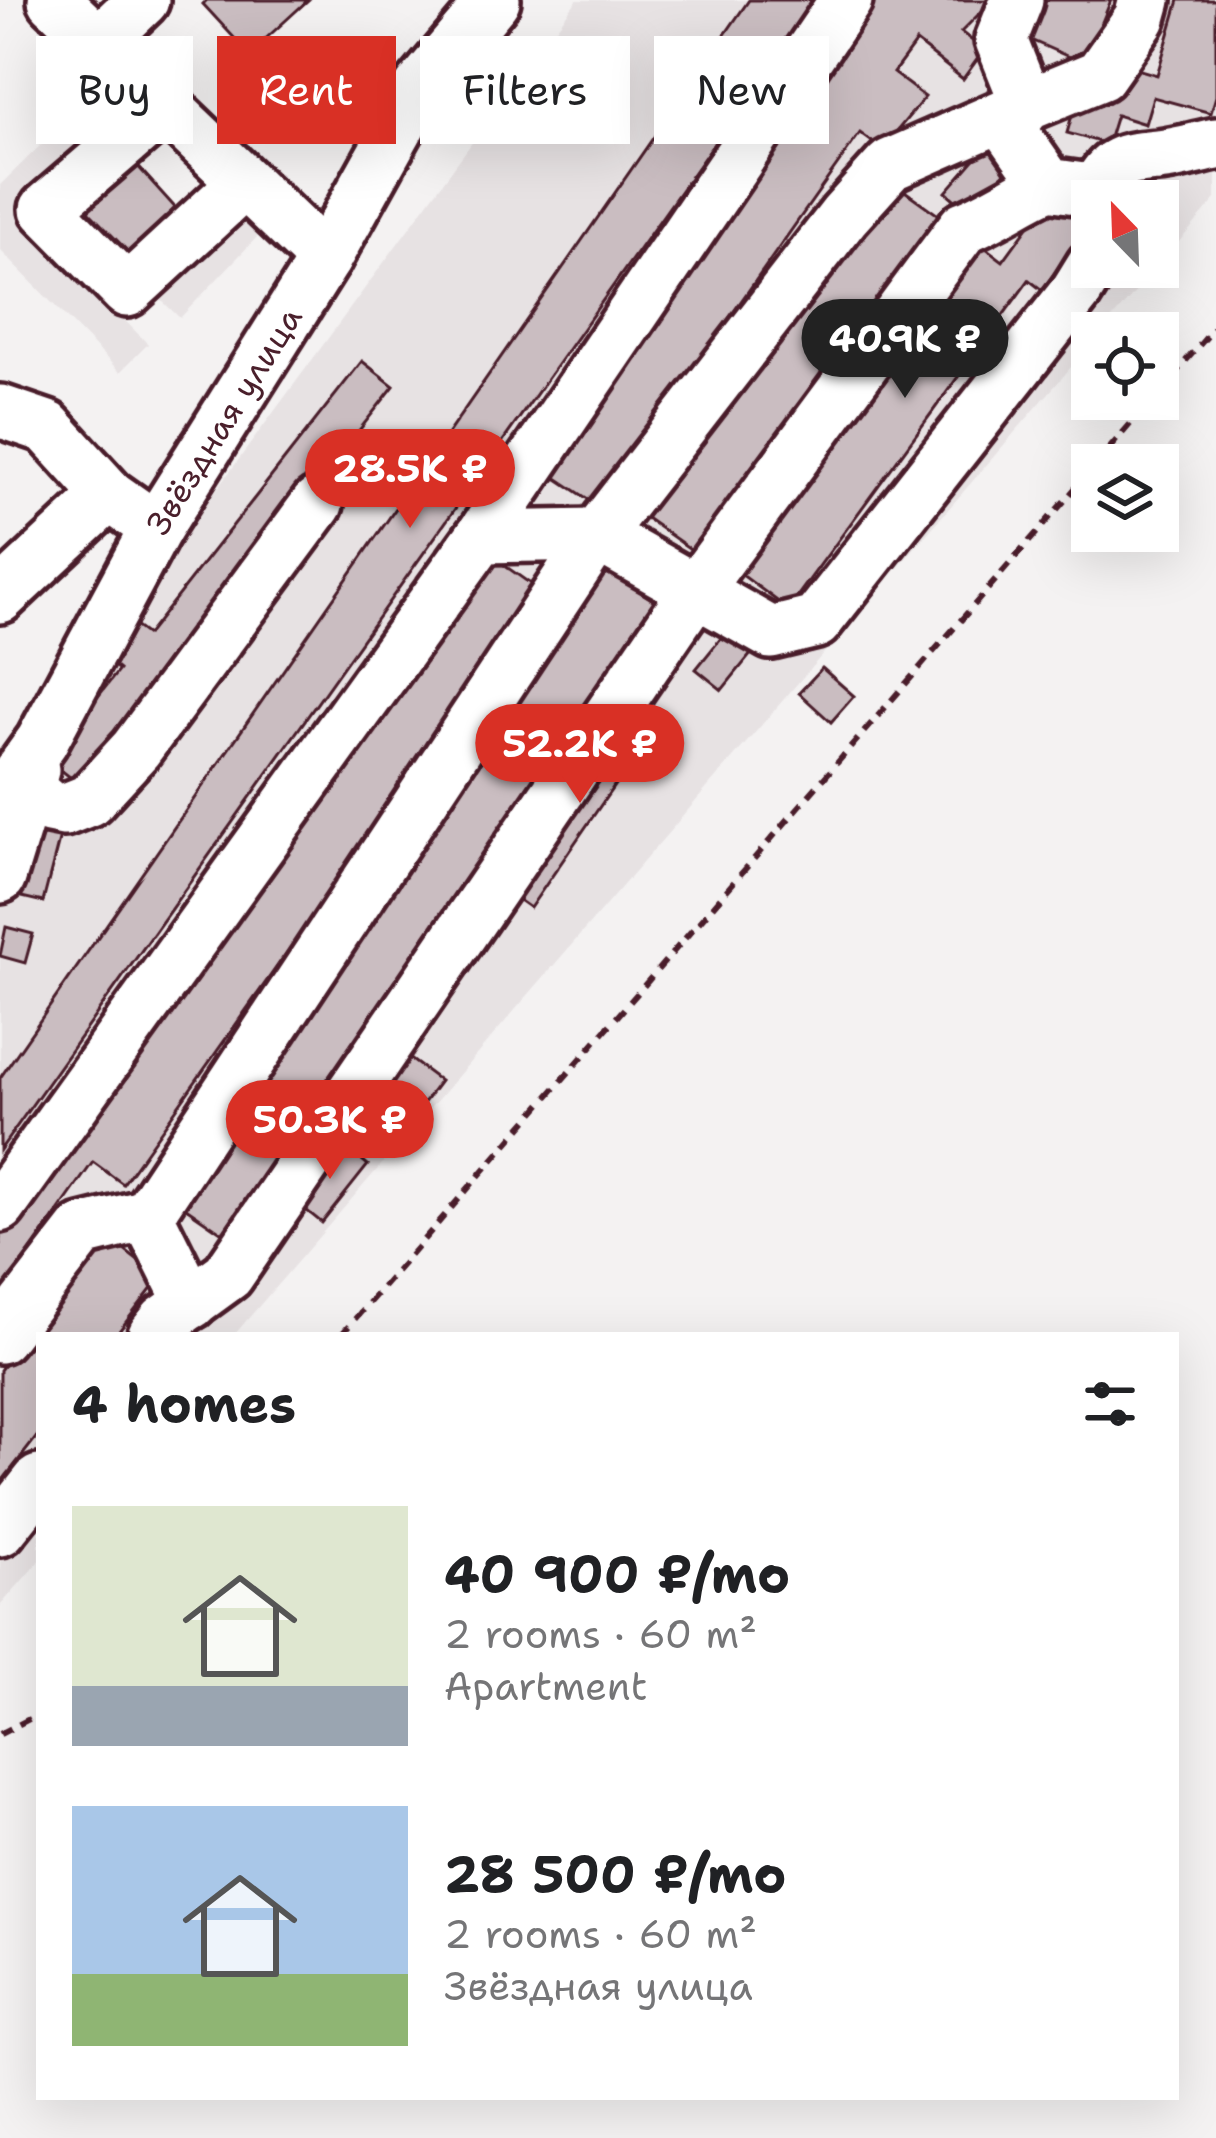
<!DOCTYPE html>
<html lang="en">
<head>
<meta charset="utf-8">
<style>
  :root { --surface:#fff; --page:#f2f2f2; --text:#202124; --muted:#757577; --accent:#d93025 }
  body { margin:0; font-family:"Shantell Sans",sans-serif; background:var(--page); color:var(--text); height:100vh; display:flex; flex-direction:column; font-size:45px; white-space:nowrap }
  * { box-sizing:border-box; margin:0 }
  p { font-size:39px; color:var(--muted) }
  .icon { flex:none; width:66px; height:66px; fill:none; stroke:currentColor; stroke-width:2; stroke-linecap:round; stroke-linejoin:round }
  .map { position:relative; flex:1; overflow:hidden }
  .drawer { position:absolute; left:36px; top:1332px; width:1143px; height:768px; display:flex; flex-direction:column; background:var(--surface); border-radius:0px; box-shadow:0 12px 48px #0002 }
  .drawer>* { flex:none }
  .top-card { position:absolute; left:36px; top:36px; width:1146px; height:108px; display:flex; gap:24px }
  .needle { width:78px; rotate:337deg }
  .fabs { position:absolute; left:1071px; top:180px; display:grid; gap:24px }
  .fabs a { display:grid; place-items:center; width:108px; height:108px; border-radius:0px; background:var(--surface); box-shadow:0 12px 48px #0002; font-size:60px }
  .price { position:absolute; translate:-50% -102px; padding:0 27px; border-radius:42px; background:var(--accent); color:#fff; font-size:39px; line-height:78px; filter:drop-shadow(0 3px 6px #0008) }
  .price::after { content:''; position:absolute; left:50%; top:72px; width:36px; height:27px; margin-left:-18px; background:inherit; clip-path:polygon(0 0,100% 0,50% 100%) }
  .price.current { background:#222; color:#fff }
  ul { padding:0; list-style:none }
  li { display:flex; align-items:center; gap:36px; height:300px; padding:0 36px }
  li span { display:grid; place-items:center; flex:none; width:336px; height:240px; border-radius:0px; color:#555 }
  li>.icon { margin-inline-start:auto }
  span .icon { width:144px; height:144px; fill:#fffc; stroke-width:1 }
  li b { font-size:51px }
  h2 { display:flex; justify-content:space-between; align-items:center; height:144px; padding:0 36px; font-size:51px }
  .tag { padding:0 42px; border-radius:0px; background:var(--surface); box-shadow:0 12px 48px #0002; font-size:42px; line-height:108px }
  .tag.current { background:var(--accent); color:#fff }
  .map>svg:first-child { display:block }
  .built { fill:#e7e2e3 }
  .building { fill:#cabdc1; stroke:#4a1f2b; stroke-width:3 }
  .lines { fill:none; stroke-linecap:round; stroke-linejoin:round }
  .minor-casing { stroke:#4a1f2b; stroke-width:60 }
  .path { stroke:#4a1f2b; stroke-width:6; stroke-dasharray:12 9; stroke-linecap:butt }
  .minor { stroke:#fff; stroke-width:51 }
  .labels { text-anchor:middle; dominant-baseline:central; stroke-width:10; stroke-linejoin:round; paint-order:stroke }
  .street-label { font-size:33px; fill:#4a1f2b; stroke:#fff }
</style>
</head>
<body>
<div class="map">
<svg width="1216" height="2138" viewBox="0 0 1216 2138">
  <rect width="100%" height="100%" fill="#f4f2f2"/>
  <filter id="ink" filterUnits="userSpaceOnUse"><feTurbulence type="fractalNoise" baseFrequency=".00833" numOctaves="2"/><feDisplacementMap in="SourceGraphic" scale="24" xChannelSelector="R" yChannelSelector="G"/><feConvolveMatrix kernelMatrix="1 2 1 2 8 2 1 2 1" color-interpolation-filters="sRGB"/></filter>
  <g filter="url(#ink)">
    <!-- built -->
    <path class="built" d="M577 0H1216V199L1158 266V201H1092V267H1157L1100 333H1092V343L234 1335H39V1561L0 1606V784Z
      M104 83 125 105 18 212 148 344 120 372 0 250V185Z
      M237 216 258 236 180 318 158 297Z"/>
    <!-- building -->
    <path class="building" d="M207 0H308L249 54 203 4Z
      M749 0H816L0 1150V1078Z
      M875 0H993L961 32 984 50 963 79 916 42 893 73 925 97 882 149 860 133 597 505 546 471Z
      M1039 0H1111L1085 64 1024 37Z
      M1179 0H1216V96L1211 113 1153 97 1145 124 1116 115 1107 144 1067 133 1078 94 1109 102 1120 64 1157 75Z
      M994 137 1018 158 969 212 946 192Z
      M134 162 179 212 124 261 80 212Z
      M888 179 944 219 703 558 646 518Z
      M1051 195 1090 223 1042 290 1029 280 788 609 738 572 978 242 1003 261Z
      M362 361 394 386 80 785 48 760 119 670 100 654 127 620 147 635Z
      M484 551 542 592 123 1184 93 1162 0 1294V1235Z
      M603 567 662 606 231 1239 173 1199Z
      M734 622 760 643 722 690 696 669Z
      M822 668 854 696 831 722 799 693Z
      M631 704 658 722 530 908 503 889Z
      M30 829 60 836 43 902 13 895Z
      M6 927 33 934 25 963 0 956Z
      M401 1052 440 1081 403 1131 364 1101Z
      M338 1140 368 1165 322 1223 291 1198Z
      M105 1235 160 1278 116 1335H39V1434L0 1484V1370Z"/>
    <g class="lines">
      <!-- minor casing -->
      <g class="minor-casing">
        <g id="minor">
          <path d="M54 0 325 259"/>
          <path d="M99 42 143 0"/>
          <path d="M166 106 46 209 127 291 244 183"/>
          <path d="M1097 191C1109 159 1127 159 1158 156 1177 154 1197 148 1216 144"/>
          <path d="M1104 201 1097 191 1048 184 1009 128 1027 105 1100 75 1140 18 1145 0"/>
          <path d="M0 411 47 427 109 495 156 528"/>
          <path d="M481 537 597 535 771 633 816 622 1076 292 1092 266"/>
          <path d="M0 597 109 495"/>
          <path d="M28 789 49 807 64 810 89 800 136 749 317 504"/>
          <path id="s1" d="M0 800 42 741 156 528 325 259 420 88 494 0"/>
          <path d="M0 877 33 770"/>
          <path d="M0 1206 481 537 846 0"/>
          <path d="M147 1215 191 1303"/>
          <path d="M154 1335 165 1321 228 1275 695 591 964 227C994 215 1019 197 1048 184"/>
          <path d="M0 1337 82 1231 147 1215 597 535 844 216 890 165 1027 105 1001 40 1017 0"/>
          <path d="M0 1530 39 1481"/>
        </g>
      </g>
      <!-- path -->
      <path class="path" d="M1158 393 1216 326
        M1095 465 1152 399
        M341 1335 1092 469
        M0 1734 39 1714"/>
      <!-- minor -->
      <use href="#minor" class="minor"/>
    </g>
  </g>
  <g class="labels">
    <!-- street labels -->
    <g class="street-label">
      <text stroke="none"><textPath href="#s1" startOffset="441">Звёздная улица</textPath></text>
    </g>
  </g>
</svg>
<div class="fabs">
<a><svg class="needle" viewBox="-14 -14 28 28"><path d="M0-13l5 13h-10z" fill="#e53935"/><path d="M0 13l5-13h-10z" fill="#757577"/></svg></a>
<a><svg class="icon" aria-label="locate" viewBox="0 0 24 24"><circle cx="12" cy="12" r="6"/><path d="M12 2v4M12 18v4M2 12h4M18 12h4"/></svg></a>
<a><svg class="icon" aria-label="layers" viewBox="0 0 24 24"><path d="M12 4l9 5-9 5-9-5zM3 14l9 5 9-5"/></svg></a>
</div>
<b class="price current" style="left:905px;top:401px">40.9K ₽</b>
<b class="price" style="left:410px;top:531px">28.5K ₽</b>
<b class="price" style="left:580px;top:806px">52.2K ₽</b>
<b class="price" style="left:330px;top:1182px">50.3K ₽</b>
<div class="top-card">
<a class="tag">Buy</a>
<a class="tag current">Rent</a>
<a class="tag">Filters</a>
<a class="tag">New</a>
</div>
<section class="drawer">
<h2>4 homes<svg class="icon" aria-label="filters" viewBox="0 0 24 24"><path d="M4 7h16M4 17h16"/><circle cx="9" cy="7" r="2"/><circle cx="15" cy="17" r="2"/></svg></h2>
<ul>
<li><span style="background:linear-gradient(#dfe7d0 75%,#9aa5b1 0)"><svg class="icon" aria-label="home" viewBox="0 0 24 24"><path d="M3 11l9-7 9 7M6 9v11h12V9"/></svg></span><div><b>40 900 ₽/mo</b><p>2 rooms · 60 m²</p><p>Apartment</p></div></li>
<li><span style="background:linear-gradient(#a9c7e8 70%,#8fb573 0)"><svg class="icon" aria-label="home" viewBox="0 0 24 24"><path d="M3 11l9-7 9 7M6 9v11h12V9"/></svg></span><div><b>28 500 ₽/mo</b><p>2 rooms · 60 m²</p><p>Звёздная улица</p></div></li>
</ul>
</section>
</div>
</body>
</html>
